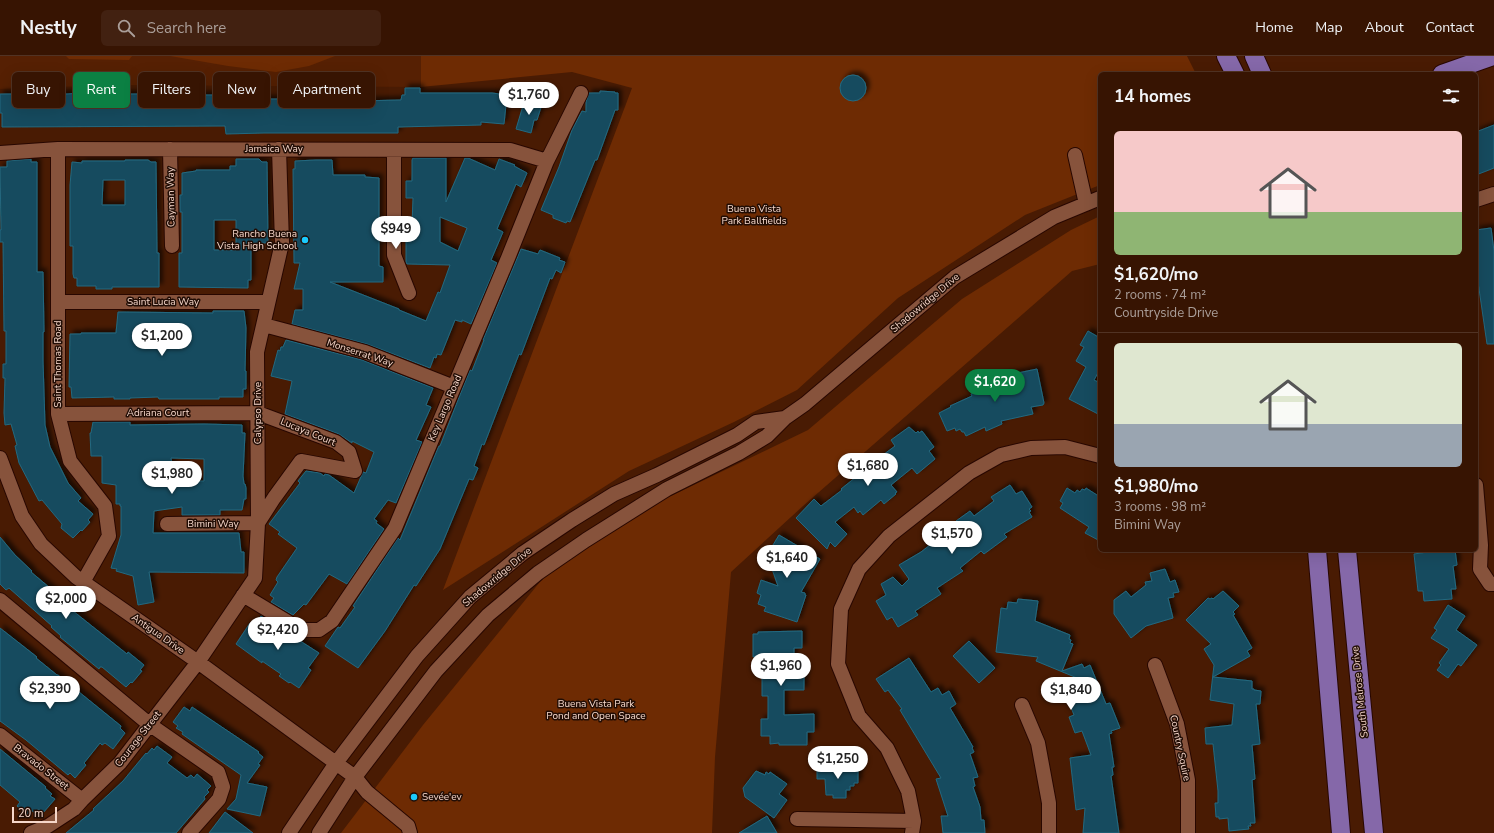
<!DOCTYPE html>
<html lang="en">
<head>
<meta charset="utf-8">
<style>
  :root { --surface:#371402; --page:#422111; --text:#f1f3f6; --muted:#aa9e99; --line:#513324; --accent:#0b8043 }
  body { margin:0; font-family:"Nunito Sans",sans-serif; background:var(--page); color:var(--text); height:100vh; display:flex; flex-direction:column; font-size:15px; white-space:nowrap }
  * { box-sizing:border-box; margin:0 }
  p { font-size:13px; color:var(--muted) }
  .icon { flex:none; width:22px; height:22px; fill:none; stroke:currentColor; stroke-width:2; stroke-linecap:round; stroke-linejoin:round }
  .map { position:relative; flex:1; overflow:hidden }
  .drawer { position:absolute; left:1098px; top:16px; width:380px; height:480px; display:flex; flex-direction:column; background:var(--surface); border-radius:6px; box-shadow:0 4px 16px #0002,0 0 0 1px var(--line) }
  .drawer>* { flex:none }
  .banner { position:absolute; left:12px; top:16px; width:380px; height:36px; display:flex; gap:8px }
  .scale { position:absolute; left:12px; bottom:10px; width:45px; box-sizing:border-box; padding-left:4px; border:2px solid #f6d7ca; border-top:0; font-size:11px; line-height:14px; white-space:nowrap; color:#f6d7ca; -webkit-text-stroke:3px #210d05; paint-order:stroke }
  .price { position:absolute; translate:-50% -34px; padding:0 9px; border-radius:14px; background:#fff; color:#222; font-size:13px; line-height:26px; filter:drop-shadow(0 1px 2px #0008) }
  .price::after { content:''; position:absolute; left:50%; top:24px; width:12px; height:9px; margin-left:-6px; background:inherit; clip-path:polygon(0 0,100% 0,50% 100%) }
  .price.active { background:var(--accent); color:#fff }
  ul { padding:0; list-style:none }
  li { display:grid; align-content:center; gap:8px; height:212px; padding:0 16px }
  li+li { border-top:1px solid var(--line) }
  li span { display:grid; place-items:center; height:124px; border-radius:6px; color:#555 }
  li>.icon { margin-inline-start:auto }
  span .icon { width:72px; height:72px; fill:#fffc; stroke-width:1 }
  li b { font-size:17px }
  h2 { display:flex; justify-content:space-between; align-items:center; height:48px; padding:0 16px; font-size:17px }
  .pill { padding:0 14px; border-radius:6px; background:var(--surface); box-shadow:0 4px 16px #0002,0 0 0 1px var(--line); font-size:14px; line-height:36px }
  .pill.active { background:var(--accent); color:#fff }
  header { display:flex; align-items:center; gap:24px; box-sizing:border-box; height:56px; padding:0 20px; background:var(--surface); border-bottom:1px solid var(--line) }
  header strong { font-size:19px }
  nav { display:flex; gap:22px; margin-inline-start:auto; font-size:14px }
  .search { width:280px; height:36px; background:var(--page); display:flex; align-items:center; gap:10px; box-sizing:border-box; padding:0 14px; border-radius:6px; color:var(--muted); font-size:15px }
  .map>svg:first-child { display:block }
  .built { fill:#562003 }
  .green { fill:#6e2b03 }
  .building { fill:#174c5e; stroke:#226981; fill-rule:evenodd; filter:url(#shadow) }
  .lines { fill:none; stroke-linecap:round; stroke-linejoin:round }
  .minor-casing { stroke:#280700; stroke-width:16 }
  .major-casing { stroke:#280700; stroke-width:20 }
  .minor { stroke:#87533c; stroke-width:14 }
  .major { stroke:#8568a9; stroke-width:18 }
  .poi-dot { fill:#1acafc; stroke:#210d05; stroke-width:1.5 }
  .labels { text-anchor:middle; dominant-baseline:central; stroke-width:3; stroke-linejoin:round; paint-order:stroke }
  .street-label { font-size:10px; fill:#f6d7ca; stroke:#210d05 }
  .park-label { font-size:10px; fill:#f6d8cb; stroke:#210d05 }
  .poi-label { font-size:10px; fill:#f6d7ca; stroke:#210d05; text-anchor:end }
</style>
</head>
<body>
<header>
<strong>Nestly</strong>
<div class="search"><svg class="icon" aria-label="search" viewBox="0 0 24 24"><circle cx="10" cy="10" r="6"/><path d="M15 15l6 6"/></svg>Search here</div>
<nav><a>Home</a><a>Map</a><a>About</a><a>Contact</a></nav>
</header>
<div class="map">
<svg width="1494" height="777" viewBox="0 0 1494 777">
  <defs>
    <filter id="shadow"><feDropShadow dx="3.5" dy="-3.5" stdDeviation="2" flood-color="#0009"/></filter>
  </defs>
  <rect width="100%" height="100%" fill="#491b03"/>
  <!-- built -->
  <path class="built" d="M0 0H421V31L120 29 0 33Z"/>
  <!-- green -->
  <path class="green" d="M66 0H132L129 4 69 3Z
    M170 0H335L309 10 276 16 228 10Z
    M421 0H1187L1196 18H1100V129L1025 159 898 242 797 334 734 366 629 415 443 534 632 32 572 16 421 31Z
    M1100 160V208L1072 215 803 450 731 516 715 701 712 777H341L423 669 571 488 808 374 962 243 1071 174Z"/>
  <!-- building -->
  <path class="building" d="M840 32a13 13 0 1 1 26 0a13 13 0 1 1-26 0Z
    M405 32H420V37H492L507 39 504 68 481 66V69L398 71V77H264L226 78 225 70 2 71V57H0V38H67L96 36H109L111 38H157V37L174 36V39H221V41H240V43H307V46L358 45 401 44 402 39H405Z
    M600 35 615 36V37H618V54H615L597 104H595L570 166 567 165 566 167 553 162V159L541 154 559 111 572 74 582 55 586 56V46L589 37H600Z
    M525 43 542 48 537 64H534L531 77 516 73Z
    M1494 69V112L1476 119V76Z
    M413 102H446V146L465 102H468L495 114 499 103 515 109 514 110 527 117 521 131 516 128 497 173 503 176 491 204 497 207 471 268 462 264V266L455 264 441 299 437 298 436 302 434 301 430 312 367 288 292 268 295 254H303V233H294L300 207H294L293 113H295V105L316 104H332L333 119H365V121L379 122V210L383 211V226H330L399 253V254L426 265 438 236 440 237 450 209 407 208 406 206V171L407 169H412L413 142H406V125H412V104ZM440 161 467 172 458 195 440 186Z
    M31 103V106H37V216H43L44 276H43V305L45 369 50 391 68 427 81 442 78 445 93 458 88 464 90 466 82 475 81 474 73 482 61 472 62 468 42 444 39 445 19 407 15 390 17 389 11 368 5 369 4 357 5 322H3V308H6V275H4L3 186H0V174H1L0 111H7V105Z
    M236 103H259L262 106H267L268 187H254V190H251V224H248V232L179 231V197H182V156H180V139H182V117L196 115V114H230V110H236ZM214 164H236V194H214Z
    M125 104H148L151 106H156L157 197H159V231H112V233H96V230H77V222H74L73 218V190H70V129L72 106 82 107V105H125ZM103 124H125V149H102Z
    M1491 172 1494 195V288H1487L1476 212V174Z
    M521 193 538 198 540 194 560 202 559 204 565 206 561 217 556 214 552 223 550 222 521 299 519 298 484 389 482 388 474 410 478 412 473 424 469 423 440 493 416 530 414 529 385 575 358 612 325 590 338 571 340 572 355 551 353 550 398 482 400 484 438 392 439 390H440L458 344 470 314 472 315 484 284H483Z
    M213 255H244L246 272 245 315H246V333H243V341H219V343H159L158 341 130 342V343H114V341L72 342 71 331H69L70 278H81V277H116L118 256 213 257Z
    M1088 275 1100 282V313L1094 324 1100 327V359L1069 343 1086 311 1076 305 1084 291 1080 289Z
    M286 284 362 304 433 332 426 349 431 351 416 384 422 386 396 447 388 444 374 463 377 465 376 467 384 473 347 528 329 518 306 549 304 548 293 559 271 546 274 542 270 539 278 526 276 524 277 521 297 492 278 478 280 476 269 468 300 427 298 425 306 415 320 417 324 420 325 418 329 419 354 437 363 416 366 417 374 396 352 385V387L339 378 285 358 292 325 271 320 278 294 280 295 281 291H283Z
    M1037 313 1044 347 1043 349 1031 351 1033 358 1001 365 1002 368 986 375 985 371 966 380 964 376H962L960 373 956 375 955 372 947 375 939 357 951 351 950 350 972 340 971 338 978 335 975 327 988 322 989 323Z
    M93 366H130V369L204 368 242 369V377H245L243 420 244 428H245L246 432V443H244L242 454H220V459H182V451L154 455 153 477H239L241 496H244V517L149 516 154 546 138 549 133 520 116 515 117 513 111 512 121 479V450H120V448H116V429L102 427V400H91L90 377H91ZM171 402 204 403V425L174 426Z
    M909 371 916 377 918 375 919 377 922 375 934 391 929 395 935 403 917 418 912 412 891 429 897 436 895 437 896 438 884 448 881 444 863 459 860 455 858 457 854 451 835 466 847 478 835 491 830 486 827 493 796 462 814 443 821 450 842 434 841 433 861 417 858 413 869 405 871 408 895 390 891 384Z
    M1010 429 1016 438 1022 435 1032 451 1029 453 1031 455 1029 456 1032 461 1004 478 1007 481 984 498 981 495 960 512 963 515 937 532 941 538 915 555 918 559 898 571 892 561 887 564 876 545 886 539 881 528 893 521 902 530 909 523 899 509 921 496 958 467 956 465 970 455 974 460 994 445 991 441Z
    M1067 432 1075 437 1077 434 1080 436 1082 433 1085 434 1086 432 1100 441V485L1085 477 1089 471 1060 452 1063 447 1060 445Z
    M779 479 820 503 801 536 805 537V539H806L797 566 764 555 766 551 758 548 761 539 757 537 761 524 778 530 767 499Z
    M0 481 15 499 32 515 31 516 56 537 53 539 127 598 128 596 144 609 140 614 142 615 132 627 131 626 126 631 102 611H100L99 613 60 581 61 580 51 571 52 570 9 532 6 534 0 528Z
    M1428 494H1455L1457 509 1453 510 1456 533H1451L1452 543 1424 545 1423 535H1418L1414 498 1428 496Z
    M1165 513 1170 526 1175 524 1179 536 1173 537 1174 541 1168 542 1173 562 1146 570 1131 582 1114 558V544L1126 535 1131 541 1146 529 1145 526 1152 525 1150 517Z
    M1223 535 1239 550 1233 556 1235 558 1233 559 1252 592 1247 595 1250 600 1213 621 1252 625V633H1254V634L1261 635 1260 648H1256L1260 688 1252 689 1255 723 1252 724 1255 767H1250L1251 770H1248L1249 773 1229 775 1228 762 1219 763V761H1216L1215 747H1218V735L1213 688H1206L1205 672 1232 669 1234 648 1210 644 1214 609 1204 593 1211 588 1186 564 1208 542 1210 543 1212 542 1213 543Z
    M1018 543 1038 545 1035 565 1070 579 1069 583 1071 584 1070 587 1073 588 1062 615 1082 608 1084 612 1090 609 1106 648 1110 647 1120 672 1111 675 1112 677 1109 678 1114 711H1112L1113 719 1111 720 1119 777H1083L1085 752 1076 754 1070 702 1091 699 1082 675 1075 677 1069 661 1074 659 1063 631 1082 624 1036 605 1038 601 996 596 1001 552 1007 553 1008 546 1017 547Z
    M1448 549 1465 560 1456 574 1477 589 1461 610 1458 608 1448 622 1437 614 1441 609 1439 607 1449 593 1431 582 1437 574 1434 572Z
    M261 560 319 597 308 612 311 614 299 632 290 626 289 627 279 620 281 618 262 605V607L236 588 250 567 252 568 254 565 256 566Z
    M0 572 37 601 36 602 57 619H58L121 670 120 672 125 677 113 693 105 687 102 689 100 687 84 707 86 709 75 722 70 717 68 719 26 684 0 665Z
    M802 575V592H794V616H804V634H784V659L814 658V676H807V689H779V687L770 688V680H761V663H768V640H762V603H758V601H753V578H758V576Z
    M969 585 995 612 979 627 953 600Z
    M909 602 931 636 938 632 942 639 949 635 956 648 950 652 973 691 972 692 974 696 970 698 978 721 973 722 975 730 973 731 980 751 981 764H984L985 777H943L941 760H948L936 723 941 722 900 654 902 653 888 634 885 636 876 623Z
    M184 651 190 655 192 651 259 696 258 697 263 701 258 708 260 709 247 727 267 731 260 760 227 753 236 743 241 719 182 678 183 676 176 672 178 670 173 666Z
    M157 690 172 701 167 707 187 722 191 719 194 722 197 718 211 730 207 734 209 736 204 741 205 743 176 777H66L94 754 93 753 123 725 146 697 147 698 152 692 154 694Z
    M0 693 46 731 45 732 52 738 50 740 55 743 43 757 38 753 35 757 31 754 27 758 17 750 20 746 0 729Z
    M817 712H858V727H854V730H850V734H846V742H833V739H826L825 723H817Z
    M756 715 765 719 766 716 769 718 770 716 787 728 779 738 787 744 774 762 745 741 743 732Z
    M225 756 253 777H209Z
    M767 760 777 777H739Z"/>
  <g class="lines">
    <!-- minor casing -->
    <g class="minor-casing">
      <path id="minor" d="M58 93V358L70 405 105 450 109 480 83 526
        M170 93 172 190
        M394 94V199L409 237
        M0 97 58 93 510 94 547 105
        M1075 99 1086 148
        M1476 144 1494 138
        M58 246H268
        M264 269 365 296 454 331
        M58 358 258 357 336 386 349 396 355 415 301 405 274 442 258 467 167 468
        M0 402 22 460 41 488 76 521 198 606 355 721 367 736 408 770 410 777
        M1476 429 1481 489 1480 513 1490 528H1494
        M243 539 301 574H319L332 565 395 472 508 202 547 105 581 37
        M0 544 149 668 218 716 223 731 219 743 189 777
        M1155 609 1177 668 1188 724V777
        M1022 649 1038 687 1049 747V777
        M0 679 82 744
        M797 763 914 765
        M31 777 48 770 74 753 82 744 120 707 198 606 255 522 258 467 257 296 282 187 279 93
        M289 777 336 707 417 600 470 541 523 497 572 464 614 438 657 419 737 379 756 366 785 362
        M319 777 355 721 436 615 488 559 538 517 586 484 667 433 739 397 767 380 785 362 805 348 955 221 1054 161 1100 142
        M912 777 914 765 908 735 887 692 859 660 838 608 841 553 859 513 889 480 969 417 1001 399 1031 392 1065 391 1100 400"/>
    </g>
    <!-- major casing -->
    <g class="major-casing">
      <path id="major" d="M1226 0 1235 18
        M1254 0 1262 18
        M1442 18 1493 0
        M1317 494 1341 777
        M1347 494 1374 777"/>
    </g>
    <!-- minor -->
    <use href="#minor" class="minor"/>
    <!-- major -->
    <use href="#major" class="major"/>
  </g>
  <!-- markers -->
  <g class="poi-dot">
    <circle cx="305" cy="184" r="4"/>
    <circle cx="414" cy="741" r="4"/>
  </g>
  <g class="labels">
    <!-- street labels -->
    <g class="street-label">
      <text x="274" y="93">Jamaica Way</text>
      <text transform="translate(171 141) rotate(-91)">Cayman Way</text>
      <text x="163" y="246">Saint Lucia Way</text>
      <text transform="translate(925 247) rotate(-40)">Shadowridge Drive</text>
      <text transform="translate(360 297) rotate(18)">Monserrat Way</text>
      <text transform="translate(58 308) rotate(-90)">Saint Thomas Road</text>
      <text transform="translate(445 352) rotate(-67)">Key Largo Road</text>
      <text x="158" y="357">Adriana Court</text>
      <text transform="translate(258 357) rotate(-90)">Calypso Drive</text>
      <text transform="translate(308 376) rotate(22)">Lucaya Court</text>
      <text x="213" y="468">Bimini Way</text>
      <text transform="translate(497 521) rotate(-40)">Shadowridge Drive</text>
      <text transform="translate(158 578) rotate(35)">Antigua Drive</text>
      <text transform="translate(1360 636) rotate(-96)">South Melrose Drive</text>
      <text transform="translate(138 683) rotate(-52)">Courage Street</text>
      <text transform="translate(1180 692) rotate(78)">Country Squire</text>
      <text transform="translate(41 711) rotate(38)">Bravado Street</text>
    </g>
    <!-- park labels -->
    <g class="park-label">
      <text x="754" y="153">Buena Vista<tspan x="754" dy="12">Park Ballfields</tspan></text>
      <text x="596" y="648">Buena Vista Park<tspan x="596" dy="12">Pond and Open Space</tspan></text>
    </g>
    <!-- poi labels -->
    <g class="poi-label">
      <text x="297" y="178">Rancho Buena<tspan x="297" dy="12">Vista High School</tspan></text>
      <text x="422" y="741" text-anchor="start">Sevée'ev</text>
    </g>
  </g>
</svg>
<div class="scale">20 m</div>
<b class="price" style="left:529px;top:60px">$1,760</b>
<b class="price" style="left:396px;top:194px">$949</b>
<b class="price" style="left:162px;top:301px">$1,200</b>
<b class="price active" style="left:995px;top:347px">$1,620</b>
<b class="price" style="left:868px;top:431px">$1,680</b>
<b class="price" style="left:172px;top:439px">$1,980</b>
<b class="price" style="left:952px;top:499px">$1,570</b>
<b class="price" style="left:787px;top:523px">$1,640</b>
<b class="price" style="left:66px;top:564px">$2,000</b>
<b class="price" style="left:278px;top:595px">$2,420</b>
<b class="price" style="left:781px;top:631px">$1,960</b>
<b class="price" style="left:50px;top:654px">$2,390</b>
<b class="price" style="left:1071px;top:655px">$1,840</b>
<b class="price" style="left:838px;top:724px">$1,250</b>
<div class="banner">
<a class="pill">Buy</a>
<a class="pill active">Rent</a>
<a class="pill">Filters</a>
<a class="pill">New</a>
<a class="pill">Apartment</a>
</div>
<section class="drawer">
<h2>14 homes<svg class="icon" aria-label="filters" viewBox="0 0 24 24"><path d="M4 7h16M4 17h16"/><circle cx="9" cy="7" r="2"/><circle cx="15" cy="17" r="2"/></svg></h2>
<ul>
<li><span style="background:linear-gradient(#f6c9c9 65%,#8fb573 0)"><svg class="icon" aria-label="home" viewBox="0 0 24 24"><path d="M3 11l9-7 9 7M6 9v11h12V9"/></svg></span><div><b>$1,620/mo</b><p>2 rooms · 74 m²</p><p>Countryside Drive</p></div></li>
<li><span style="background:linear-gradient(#dfe7d0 65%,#9aa5b1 0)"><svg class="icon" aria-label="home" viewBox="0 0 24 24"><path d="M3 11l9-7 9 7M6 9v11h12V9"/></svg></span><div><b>$1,980/mo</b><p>3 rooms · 98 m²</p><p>Bimini Way</p></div></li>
</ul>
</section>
</div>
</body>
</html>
